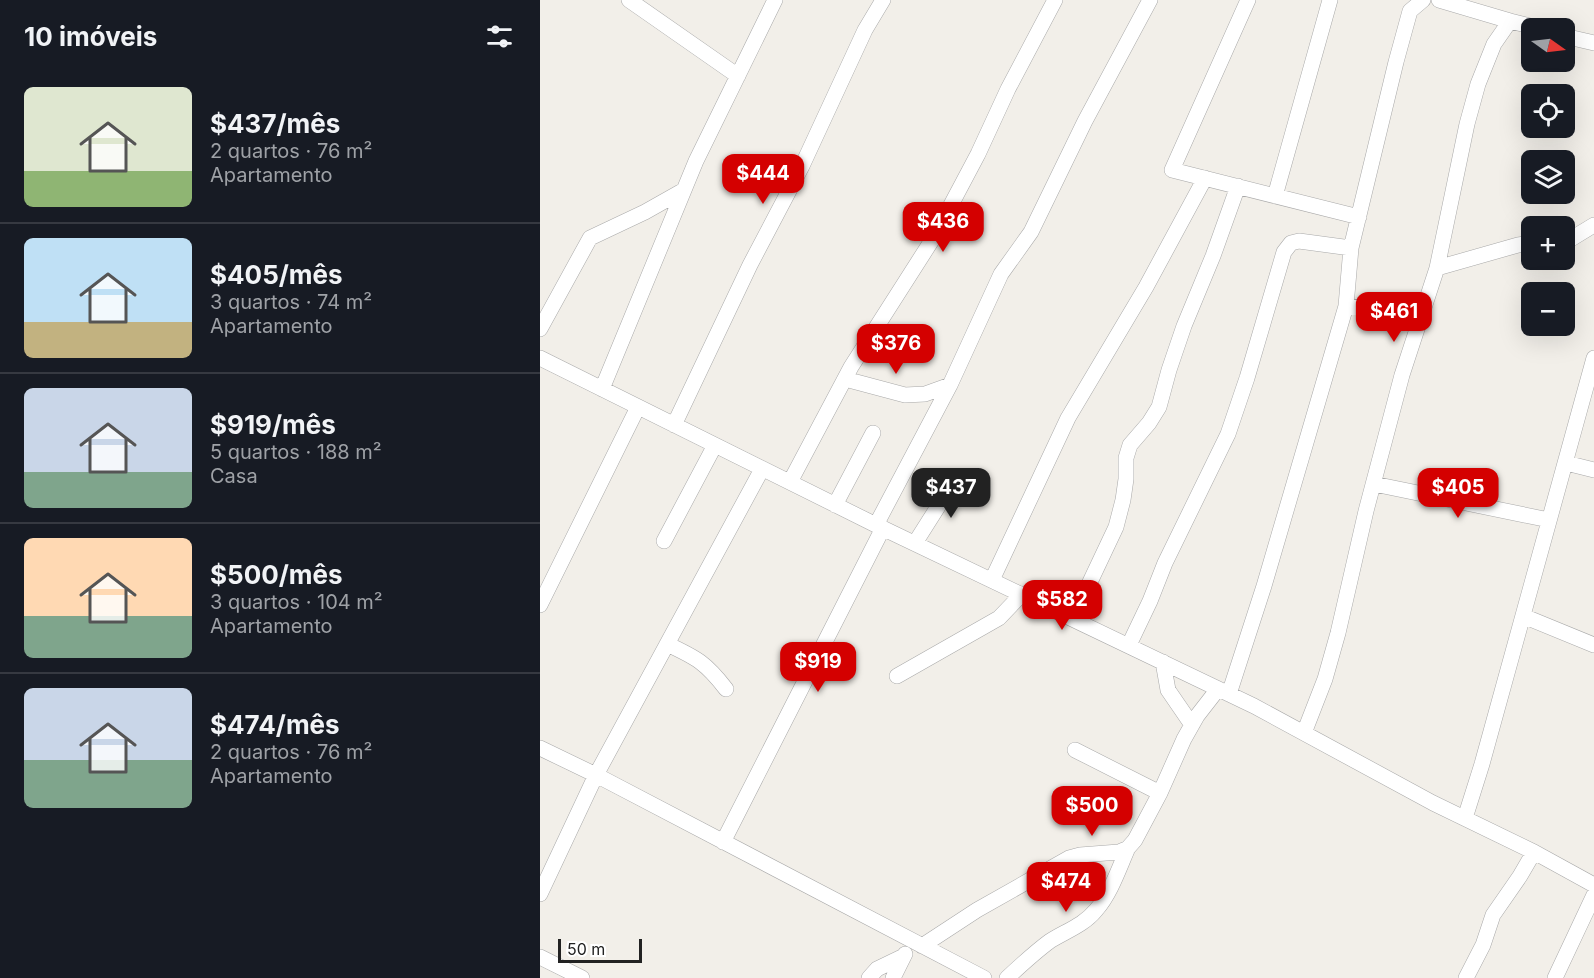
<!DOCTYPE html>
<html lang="pt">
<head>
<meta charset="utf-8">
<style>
  :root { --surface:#171b24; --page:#242831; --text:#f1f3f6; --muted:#9ea1a6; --line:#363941; --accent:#d40000 }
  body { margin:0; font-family:Inter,sans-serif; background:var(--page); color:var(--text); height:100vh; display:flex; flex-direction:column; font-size:22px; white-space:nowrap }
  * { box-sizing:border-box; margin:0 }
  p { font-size:20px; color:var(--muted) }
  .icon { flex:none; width:33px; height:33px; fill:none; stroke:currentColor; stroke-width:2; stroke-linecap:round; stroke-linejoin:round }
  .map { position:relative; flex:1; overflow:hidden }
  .sheet { display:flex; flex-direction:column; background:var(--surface); width:540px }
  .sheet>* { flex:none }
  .needle { width:39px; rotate:104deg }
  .controls { position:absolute; left:981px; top:18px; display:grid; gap:12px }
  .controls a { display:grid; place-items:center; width:54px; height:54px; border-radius:9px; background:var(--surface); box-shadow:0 6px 24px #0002; font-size:30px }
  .scale { position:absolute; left:18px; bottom:15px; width:84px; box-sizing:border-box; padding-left:6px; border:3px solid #222; border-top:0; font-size:16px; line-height:21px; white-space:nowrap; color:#222; -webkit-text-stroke:4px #fff; paint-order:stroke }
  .price { position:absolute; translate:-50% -51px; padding:0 14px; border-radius:12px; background:var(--accent); color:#fff; font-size:20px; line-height:39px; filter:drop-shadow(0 2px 3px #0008) }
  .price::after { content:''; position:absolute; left:50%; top:36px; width:18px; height:14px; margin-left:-9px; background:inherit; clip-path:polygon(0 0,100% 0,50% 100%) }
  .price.selected { background:#222; color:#fff }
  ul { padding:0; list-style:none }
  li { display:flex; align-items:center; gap:18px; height:150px; padding:0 24px }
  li+li { border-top:2px solid var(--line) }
  li span { display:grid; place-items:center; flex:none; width:168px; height:120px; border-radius:9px; color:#555 }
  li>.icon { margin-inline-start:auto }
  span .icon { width:72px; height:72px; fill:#fffc; stroke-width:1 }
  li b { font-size:26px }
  h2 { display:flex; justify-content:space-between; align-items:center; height:72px; padding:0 24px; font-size:26px }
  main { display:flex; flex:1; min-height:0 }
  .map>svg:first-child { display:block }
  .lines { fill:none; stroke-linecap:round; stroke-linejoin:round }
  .minor-casing { stroke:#a9a9a9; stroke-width:16 }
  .minor { stroke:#fff; stroke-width:15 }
</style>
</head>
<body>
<main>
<section class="sheet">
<h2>10 imóveis<svg class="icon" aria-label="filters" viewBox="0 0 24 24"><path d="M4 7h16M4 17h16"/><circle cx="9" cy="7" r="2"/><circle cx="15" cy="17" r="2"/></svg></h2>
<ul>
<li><span style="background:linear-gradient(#dfe7d0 70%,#8fb573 0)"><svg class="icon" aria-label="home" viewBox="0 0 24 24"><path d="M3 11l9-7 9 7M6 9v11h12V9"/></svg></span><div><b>$437/mês</b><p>2 quartos · 76 m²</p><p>Apartamento</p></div></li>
<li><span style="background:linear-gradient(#bfe0f5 70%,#c2b280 0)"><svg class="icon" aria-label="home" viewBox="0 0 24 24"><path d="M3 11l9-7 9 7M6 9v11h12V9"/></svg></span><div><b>$405/mês</b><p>3 quartos · 74 m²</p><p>Apartamento</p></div></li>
<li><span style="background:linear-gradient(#c9d6e8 70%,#7fa58c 0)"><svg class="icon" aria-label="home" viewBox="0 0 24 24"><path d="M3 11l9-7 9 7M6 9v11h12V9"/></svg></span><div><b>$919/mês</b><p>5 quartos · 188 m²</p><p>Casa</p></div></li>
<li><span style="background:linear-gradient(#ffd9b3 65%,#7fa58c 0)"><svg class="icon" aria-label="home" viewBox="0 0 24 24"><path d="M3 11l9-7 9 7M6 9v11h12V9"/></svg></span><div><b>$500/mês</b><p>3 quartos · 104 m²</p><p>Apartamento</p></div></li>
<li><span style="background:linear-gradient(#c9d6e8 60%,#7fa58c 0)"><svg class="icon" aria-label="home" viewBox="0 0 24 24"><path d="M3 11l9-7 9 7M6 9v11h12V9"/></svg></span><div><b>$474/mês</b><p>2 quartos · 76 m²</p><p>Apartamento</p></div></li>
</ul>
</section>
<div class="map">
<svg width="1054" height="978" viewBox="0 0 1054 978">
  <rect width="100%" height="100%" fill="#f2efe9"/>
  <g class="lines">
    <!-- minor casing -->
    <g class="minor-casing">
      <path id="minor" d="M89 0 198 76
        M708 0 632 170 819 217
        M899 0 970 21
        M1024 36 1054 43
        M735 196 790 0
        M1024 239H1031L1054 225
        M897 268 978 245 992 243
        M806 306 882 313
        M0 329 50 238 105 212 144 190
        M0 358 336 525 714 706 893 803 994 852 1054 885
        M305 379 365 395 385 394 410 385
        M62 389 156 161 235 0
        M134 425 210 265 262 166 325 30 343 0
        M1026 463 1054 470
        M250 482 311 367 394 237 438 154 468 89 515 0
        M834 484 1009 520
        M295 505 333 433
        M336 525 410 385 461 274 491 232 545 121 610 0
        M124 541 175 445
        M375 543 406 494 411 490 437 482
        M452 580 528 418 606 287 665 178
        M0 605 98 407
        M983 616 1054 645
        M533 618 576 527 583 500 586 479V458L590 445 609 423 619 407 629 370 644 326 673 256 698 186
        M127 644C157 658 166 663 186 689
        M589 645 610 601 625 563 688 434 707 378 744 252 751 243 759 241 811 248
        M623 662 628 690 652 725
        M357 676 459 618 482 594
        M689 694 724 586 806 306 811 248 856 62 870 11 883 0
        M764 733 785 679 798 633 826 511 862 375 897 268 927 124 938 84 954 44 970 21 998 28
        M0 748 56 775 444 978
        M535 750 620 793
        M925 818 942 764 1054 358
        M183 842 343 528
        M0 894 56 775 222 469
        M382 946 437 910 529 858 540 855 579 852 588 848 595 840 620 793 644 739 657 716 678 689
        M0 957 42 978
        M329 978 337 969 364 956
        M353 978 365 954
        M467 978C481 965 495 952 510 941 526 931 544 925 556 910 571 893 579 868 588 848
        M926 978 943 945 953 915 980 876 994 852
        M1015 978 1054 895"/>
    </g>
    <!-- minor -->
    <use href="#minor" class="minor"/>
  </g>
</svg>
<div class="controls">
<a><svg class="needle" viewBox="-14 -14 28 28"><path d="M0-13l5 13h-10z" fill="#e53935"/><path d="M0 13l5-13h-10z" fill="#9ea1a6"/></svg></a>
<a><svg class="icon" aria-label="locate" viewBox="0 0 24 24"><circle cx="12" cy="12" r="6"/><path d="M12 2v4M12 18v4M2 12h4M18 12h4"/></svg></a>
<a><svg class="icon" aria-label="layers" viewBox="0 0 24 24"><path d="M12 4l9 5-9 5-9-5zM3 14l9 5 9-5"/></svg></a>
<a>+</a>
<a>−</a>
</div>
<div class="scale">50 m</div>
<b class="price" style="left:223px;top:205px">$444</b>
<b class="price" style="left:403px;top:253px">$436</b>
<b class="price" style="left:854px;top:343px">$461</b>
<b class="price" style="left:356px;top:375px">$376</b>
<b class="price selected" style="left:411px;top:519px">$437</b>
<b class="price" style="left:918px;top:519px">$405</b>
<b class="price" style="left:522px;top:631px">$582</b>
<b class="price" style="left:278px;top:693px">$919</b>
<b class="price" style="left:552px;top:837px">$500</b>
<b class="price" style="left:526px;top:913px">$474</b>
</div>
</main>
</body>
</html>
